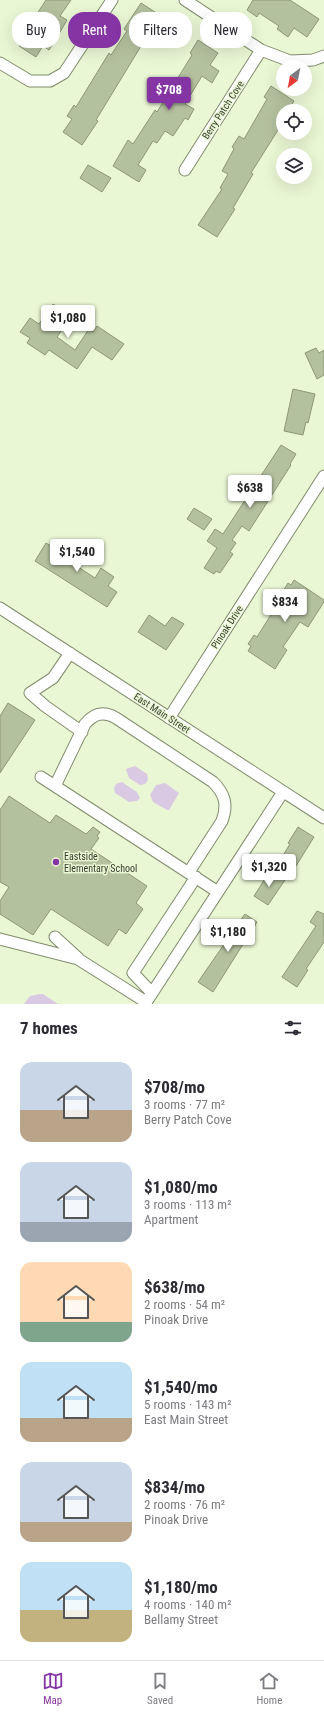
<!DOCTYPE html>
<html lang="en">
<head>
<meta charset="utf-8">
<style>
  :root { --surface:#fff; --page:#f7f7f7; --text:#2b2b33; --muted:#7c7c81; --line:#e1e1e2; --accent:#8534a3 }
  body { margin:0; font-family:"Roboto Condensed",sans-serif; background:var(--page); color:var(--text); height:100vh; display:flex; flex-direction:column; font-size:15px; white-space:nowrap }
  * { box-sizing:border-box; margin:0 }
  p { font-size:13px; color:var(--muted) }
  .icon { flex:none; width:22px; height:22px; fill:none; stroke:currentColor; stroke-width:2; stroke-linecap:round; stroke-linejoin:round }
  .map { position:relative; height:1004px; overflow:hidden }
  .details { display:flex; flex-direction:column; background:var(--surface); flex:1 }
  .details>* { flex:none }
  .guide { position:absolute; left:12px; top:12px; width:300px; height:36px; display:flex; gap:8px }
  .needle { width:26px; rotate:212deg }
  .controls { position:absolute; left:276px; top:60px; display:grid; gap:8px }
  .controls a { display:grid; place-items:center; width:36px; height:36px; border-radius:50%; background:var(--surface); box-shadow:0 4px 16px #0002; font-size:20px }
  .price { position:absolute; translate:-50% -34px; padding:0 9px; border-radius:4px; background:#fff; color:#222; font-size:13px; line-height:26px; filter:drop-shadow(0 1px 2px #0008) }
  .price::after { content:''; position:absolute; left:50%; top:24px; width:12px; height:9px; margin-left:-6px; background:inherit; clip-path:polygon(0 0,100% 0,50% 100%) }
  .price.current { background:var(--accent); color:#fff }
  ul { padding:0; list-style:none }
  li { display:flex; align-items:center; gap:12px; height:100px; padding:0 20px }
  li span { display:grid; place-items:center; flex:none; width:112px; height:80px; border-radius:12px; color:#555 }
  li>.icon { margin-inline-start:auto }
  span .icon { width:48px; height:48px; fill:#fffc; stroke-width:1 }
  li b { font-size:17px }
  h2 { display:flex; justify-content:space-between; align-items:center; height:48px; padding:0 20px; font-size:17px }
  .tag { padding:0 14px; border-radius:16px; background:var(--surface); box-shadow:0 4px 16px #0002; font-size:14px; line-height:36px }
  .tag.current { background:var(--accent); color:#fff }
  .menu { display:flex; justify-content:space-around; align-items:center; height:56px; border-top:1px solid var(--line); background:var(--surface); font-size:11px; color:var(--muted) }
  .menu a { display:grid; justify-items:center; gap:2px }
  .menu .current { color:var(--accent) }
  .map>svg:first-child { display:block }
  .green { fill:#dac9e2 }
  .building { fill:#b4c19e; stroke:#8c9877 }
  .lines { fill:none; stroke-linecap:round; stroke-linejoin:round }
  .minor-casing { stroke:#808b6b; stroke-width:13 }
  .minor { stroke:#fff; stroke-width:11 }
  .poi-dot { fill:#8534a3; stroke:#eaf7d4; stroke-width:1.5 }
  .labels { text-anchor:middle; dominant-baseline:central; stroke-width:3; stroke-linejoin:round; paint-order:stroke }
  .street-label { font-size:10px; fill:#383d2f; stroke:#eaf7d4 }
  .poi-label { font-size:10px; fill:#383d2f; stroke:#eaf7d4; text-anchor:start }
</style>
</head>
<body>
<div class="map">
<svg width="324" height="1004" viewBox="0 0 324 1004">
  <rect width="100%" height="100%" fill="#eaf7d4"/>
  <!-- green -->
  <path class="green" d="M135 766 147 774 148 780 145 784 140 785 129 778 126 769Z
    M122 782 137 792 140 798 137 801 129 802 115 793 114 788 116 784Z
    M165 783 179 793 169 810H167L153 802 150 795 156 785Z
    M40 994H43L58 1004H24L30 996Z"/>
  <!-- building -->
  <path class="building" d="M46 0H71L60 16 67 20 56 39 49 50 43 46 36 57 19 46 24 38 19 34 28 20 31 23Z
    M253 0H290L319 19 307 37 294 28 288 37 277 29 279 26 259 13 257 17 247 10Z
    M141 3 172 23 164 36 152 28 96 120 98 121 82 145 63 132 72 119 67 116 74 105 76 107 109 53 111 55 127 31 124 29Z
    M198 40 218 53 210 65 219 71 212 83 202 76 185 104 194 109 188 120 185 118 173 136 165 131 157 143 153 141 138 165 146 170 139 182 113 166 128 140 133 144 155 110 157 112 192 55 190 53Z
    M271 86 294 101 288 111H283V122L251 173 253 174 233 208 235 209 217 237 198 225 222 189 220 188 228 174 222 171 234 149 232 147 239 136 244 139 267 99 264 97Z
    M88 165 111 178 102 192 80 178Z
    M53 304 71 316 57 337 75 350 89 329 93 332 97 326 124 344 112 360 92 347 77 369 49 350 45 355 27 343 30 338 20 332 30 318 39 324Z
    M316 348 319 353 324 350V375L317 379 305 353Z
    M293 389 315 394 308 423 306 422 303 435 284 431Z
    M281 445 296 454 290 464 291 465 249 531 242 526 232 540 236 543 230 552 233 554 220 573 216 571 214 574 204 568 217 548 207 541 215 529 223 534Z
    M194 508 212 519 204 530 187 519Z
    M46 543 65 555 71 546 83 553 75 565 95 578 101 568 114 577 108 586 117 592 107 607 35 561Z
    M294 580 324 600V602L308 627 300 622 283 647 287 650 275 669 248 651 251 646 248 644 254 635 257 637 279 602 277 601 288 583 291 585Z
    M149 615 165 626 172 617 184 624 166 650 138 632Z
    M8 703 35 720 0 773V716Z
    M9 796 50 823 56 815 86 834 93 827 100 832 97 836 99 838 91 849 147 886 136 903 143 909 126 934 119 929 108 946 51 909 33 935 0 914V901L9 887 0 882V810Z
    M298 827 314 837 296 866 282 857 290 844 288 843Z
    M270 871 285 880 268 905 254 896Z
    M317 911 324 914V942L306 969 308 970 297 987 282 977 316 926 310 922Z
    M245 914 257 922 213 992 198 982 234 930 232 929 239 920 240 921Z"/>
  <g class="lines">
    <!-- minor casing -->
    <g class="minor-casing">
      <path id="minor" d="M185 0 261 50 290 61 313 60 324 56
        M0 63 30 81H50L64 73 112 0
        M185 170 261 50
        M0 608 324 818
        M70 653 53 678 30 693 45 706 82 732
        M169 718 324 476
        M41 777 218 892
        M55 786 85 724C94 713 104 711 116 718L213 782C225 794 228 805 222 821L189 872
        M55 937 78 958
        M0 939 78 959 146 1002
        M152 993 133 973 196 877
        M145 1004 283 792"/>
    </g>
    <!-- minor -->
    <use href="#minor" class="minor"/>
  </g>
  <!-- markers -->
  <circle class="poi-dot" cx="56" cy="862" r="4"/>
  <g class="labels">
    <!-- street labels -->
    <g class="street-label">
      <text transform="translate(223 110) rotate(-57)">Berry Patch Cove</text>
      <text transform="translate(227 627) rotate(-57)">Pinoak Drive</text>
      <text transform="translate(162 713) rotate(33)">East Main Street</text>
    </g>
    <!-- poi labels -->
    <g class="poi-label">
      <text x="64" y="856">Eastside<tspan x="64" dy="12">Elementary School</tspan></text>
    </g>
  </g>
</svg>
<div class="controls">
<a><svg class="needle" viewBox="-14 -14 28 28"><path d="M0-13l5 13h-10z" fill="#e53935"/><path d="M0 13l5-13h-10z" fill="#7c7c81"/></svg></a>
<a><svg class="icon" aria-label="locate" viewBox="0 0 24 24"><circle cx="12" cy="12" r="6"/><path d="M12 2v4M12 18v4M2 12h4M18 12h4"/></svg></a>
<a><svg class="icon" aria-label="layers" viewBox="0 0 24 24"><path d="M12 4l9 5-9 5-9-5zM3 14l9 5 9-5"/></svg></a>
</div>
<b class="price current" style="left:169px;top:111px">$708</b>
<b class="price" style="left:68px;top:339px">$1,080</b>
<b class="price" style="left:250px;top:509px">$638</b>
<b class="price" style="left:77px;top:573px">$1,540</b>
<b class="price" style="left:285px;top:623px">$834</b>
<b class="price" style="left:269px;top:888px">$1,320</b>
<b class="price" style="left:228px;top:953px">$1,180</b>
<div class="guide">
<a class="tag">Buy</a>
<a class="tag current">Rent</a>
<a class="tag">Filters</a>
<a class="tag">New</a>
</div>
</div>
<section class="details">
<h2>7 homes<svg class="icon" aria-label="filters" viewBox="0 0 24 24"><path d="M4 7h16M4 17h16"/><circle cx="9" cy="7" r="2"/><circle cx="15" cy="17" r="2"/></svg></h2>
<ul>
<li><span style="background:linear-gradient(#c9d6e8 60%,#b9a48a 0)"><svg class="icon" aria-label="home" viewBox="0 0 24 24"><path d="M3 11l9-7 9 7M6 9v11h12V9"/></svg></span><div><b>$708/mo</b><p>3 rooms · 77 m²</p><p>Berry Patch Cove</p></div></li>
<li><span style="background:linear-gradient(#c9d6e8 75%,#9aa5b1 0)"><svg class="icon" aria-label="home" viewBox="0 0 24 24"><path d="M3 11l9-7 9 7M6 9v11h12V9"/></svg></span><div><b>$1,080/mo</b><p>3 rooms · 113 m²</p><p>Apartment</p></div></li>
<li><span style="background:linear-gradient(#ffd9b3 75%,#7fa58c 0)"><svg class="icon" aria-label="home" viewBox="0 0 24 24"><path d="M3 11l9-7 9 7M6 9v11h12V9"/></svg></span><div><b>$638/mo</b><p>2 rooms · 54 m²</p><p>Pinoak Drive</p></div></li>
<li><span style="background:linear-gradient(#bfe0f5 70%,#b9a48a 0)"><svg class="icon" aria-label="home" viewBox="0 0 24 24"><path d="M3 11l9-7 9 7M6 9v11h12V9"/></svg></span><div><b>$1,540/mo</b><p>5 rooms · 143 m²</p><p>East Main Street</p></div></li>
<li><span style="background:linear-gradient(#c9d6e8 75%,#b9a48a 0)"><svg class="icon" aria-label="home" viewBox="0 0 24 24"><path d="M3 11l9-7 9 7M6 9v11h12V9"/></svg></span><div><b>$834/mo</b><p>2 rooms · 76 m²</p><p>Pinoak Drive</p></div></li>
<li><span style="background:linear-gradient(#bfe0f5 60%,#c2b280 0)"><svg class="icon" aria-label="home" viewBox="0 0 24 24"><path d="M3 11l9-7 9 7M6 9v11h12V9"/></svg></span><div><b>$1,180/mo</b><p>4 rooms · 140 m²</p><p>Bellamy Street</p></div></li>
</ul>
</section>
<nav class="menu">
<a class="current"><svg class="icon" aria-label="map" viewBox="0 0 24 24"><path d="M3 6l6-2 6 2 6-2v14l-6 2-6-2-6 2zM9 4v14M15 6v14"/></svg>Map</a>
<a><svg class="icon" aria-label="saved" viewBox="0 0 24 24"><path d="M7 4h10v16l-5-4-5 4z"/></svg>Saved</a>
<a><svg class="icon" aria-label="home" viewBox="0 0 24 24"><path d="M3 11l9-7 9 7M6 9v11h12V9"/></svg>Home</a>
</nav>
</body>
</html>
